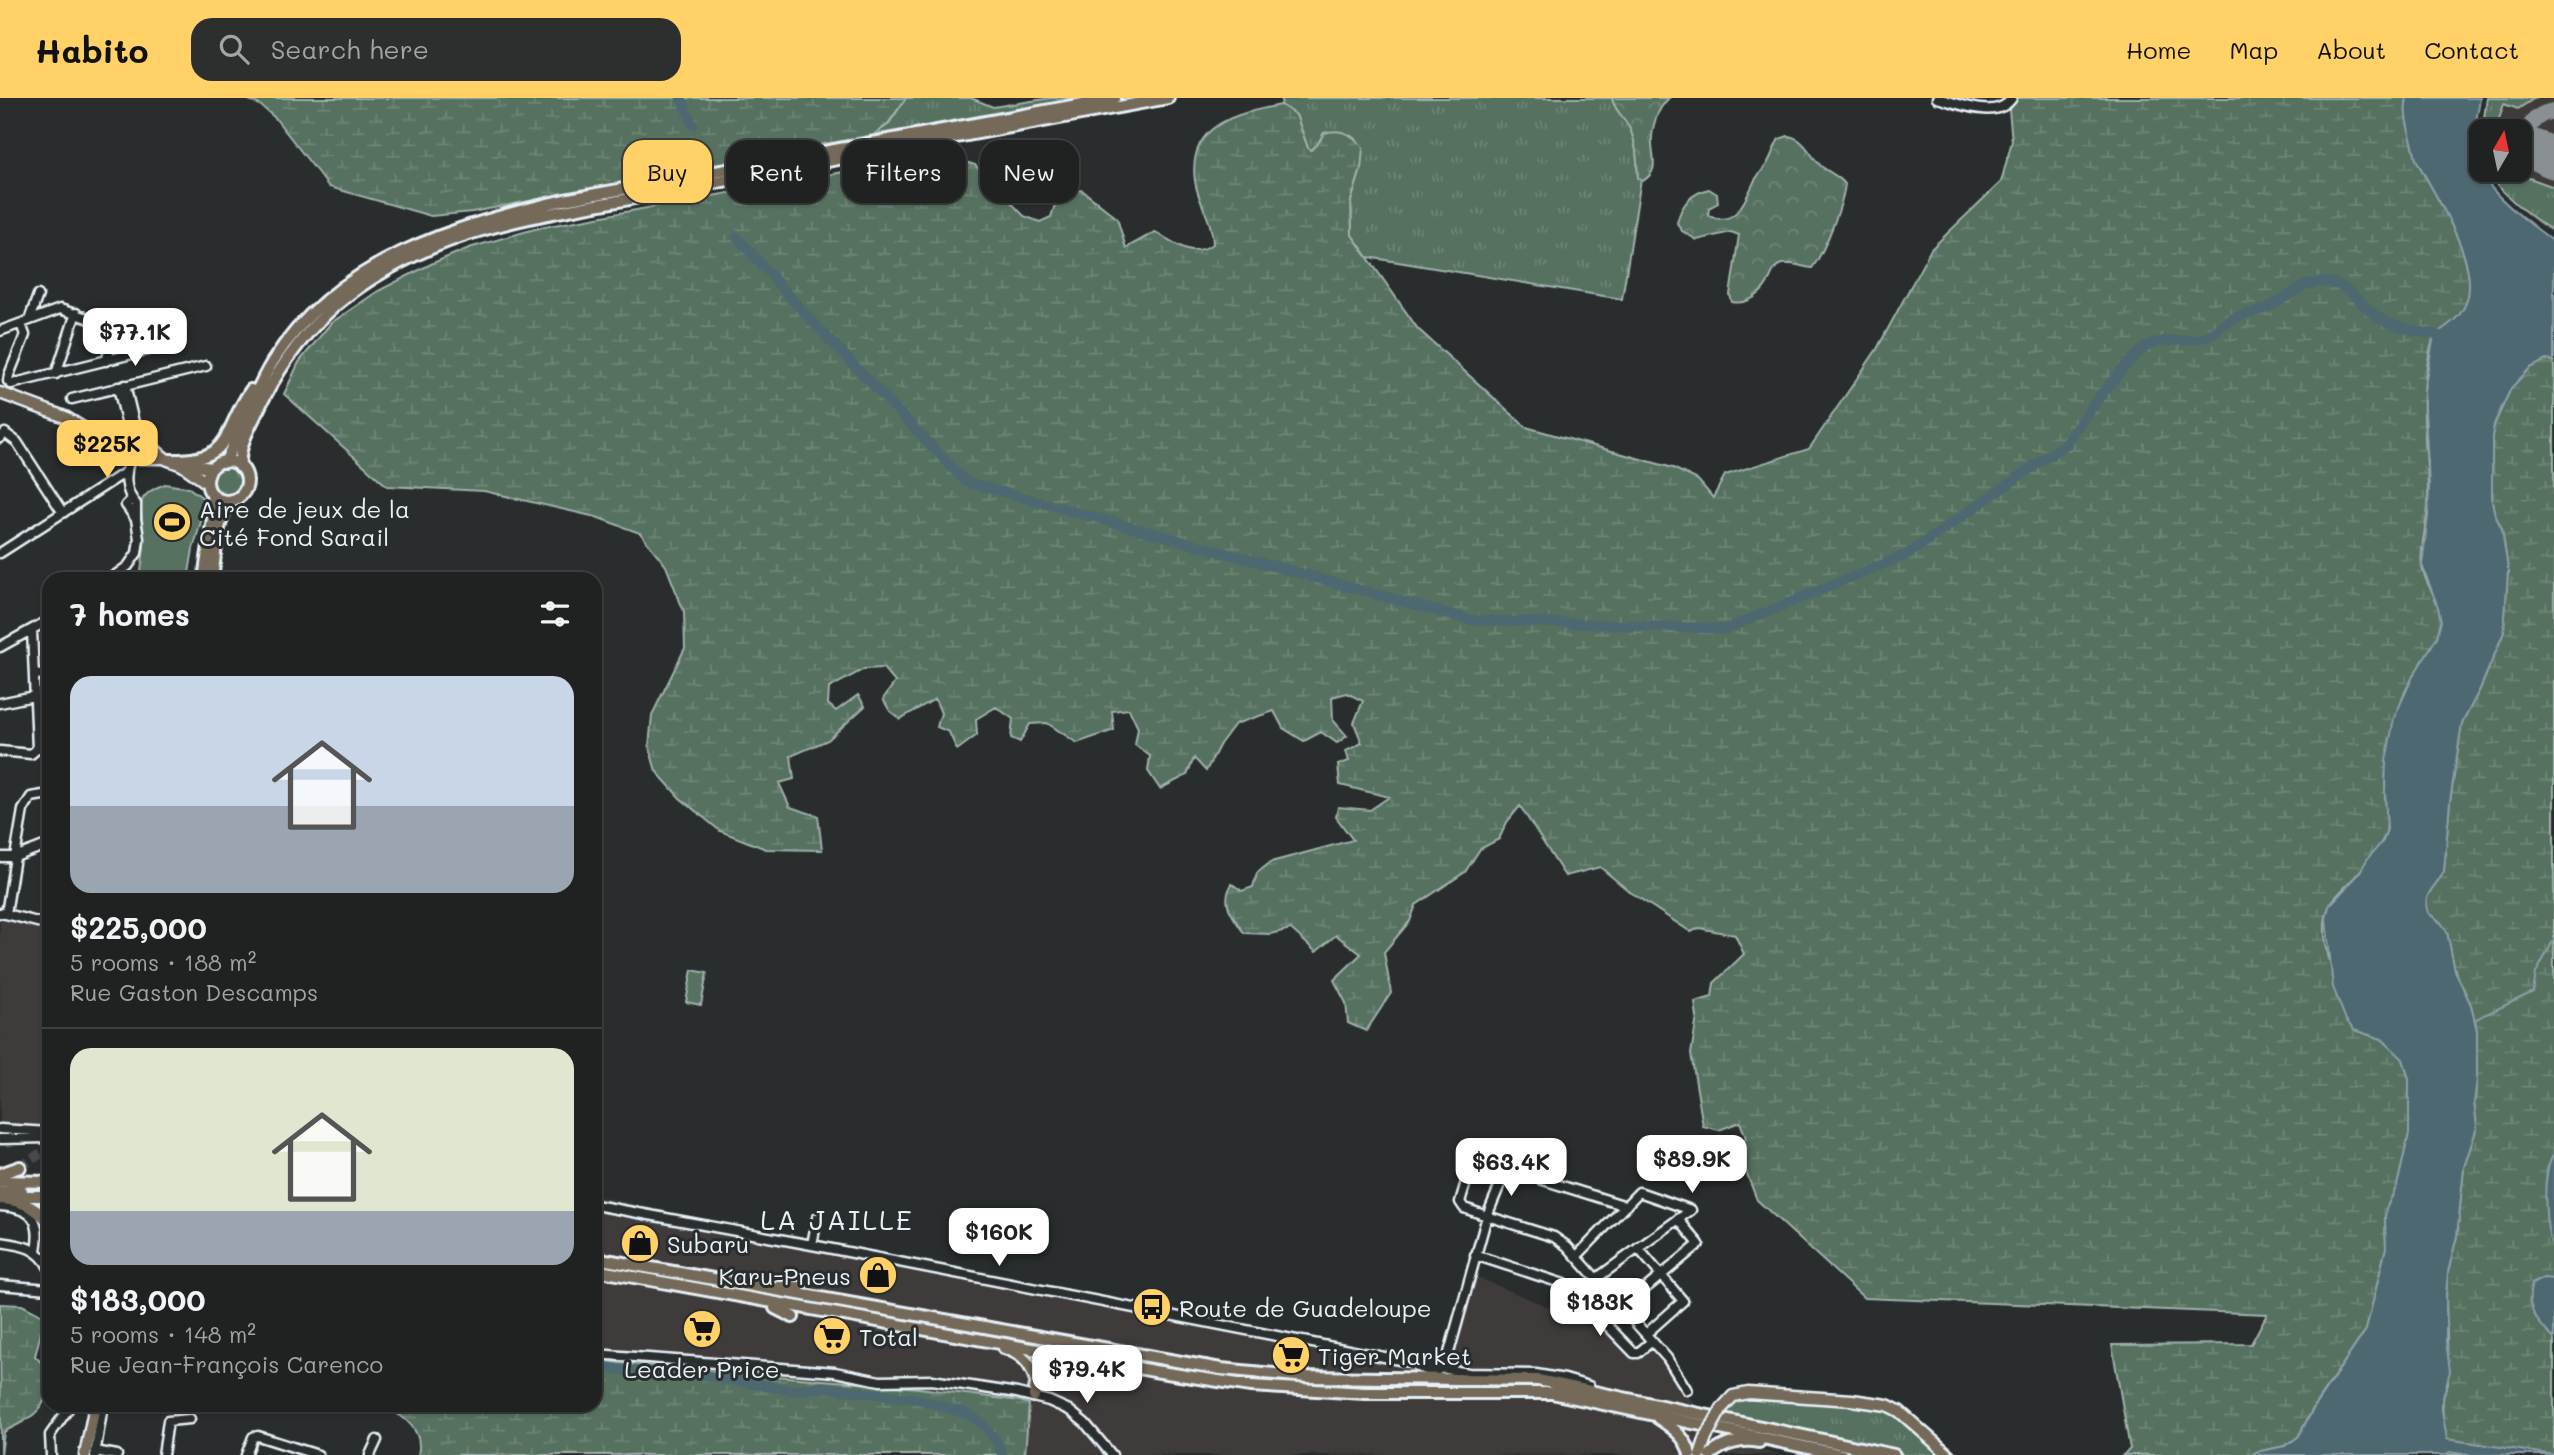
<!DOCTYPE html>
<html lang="en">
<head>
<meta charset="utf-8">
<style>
  :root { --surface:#202222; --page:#2d2f2f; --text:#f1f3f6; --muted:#a2a4a5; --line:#3d3f40; --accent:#ffd166 }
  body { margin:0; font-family:Mali,sans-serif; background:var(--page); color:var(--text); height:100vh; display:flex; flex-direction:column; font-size:26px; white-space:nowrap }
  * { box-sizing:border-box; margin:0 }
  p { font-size:23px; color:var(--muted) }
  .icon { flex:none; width:38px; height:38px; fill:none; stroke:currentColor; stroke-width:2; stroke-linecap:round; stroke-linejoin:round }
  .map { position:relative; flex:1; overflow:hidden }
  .details { position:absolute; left:42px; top:474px; width:560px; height:840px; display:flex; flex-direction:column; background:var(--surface); border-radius:21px; box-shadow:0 2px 5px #0004,0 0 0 2px var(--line) }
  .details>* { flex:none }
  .hud { position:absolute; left:623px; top:42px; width:665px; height:63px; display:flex; gap:14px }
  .needle { width:46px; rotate:9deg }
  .buttons { position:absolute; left:2469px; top:21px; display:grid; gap:14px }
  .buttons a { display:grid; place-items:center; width:63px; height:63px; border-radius:14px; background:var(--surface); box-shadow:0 2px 5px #0004,0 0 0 2px var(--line); font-size:35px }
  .price { position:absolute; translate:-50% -60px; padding:0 16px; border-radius:14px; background:#fff; color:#222; font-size:23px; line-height:46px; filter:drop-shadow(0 2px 4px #0008) }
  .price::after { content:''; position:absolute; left:50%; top:42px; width:21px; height:16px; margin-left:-10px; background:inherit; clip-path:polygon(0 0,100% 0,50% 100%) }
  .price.active { background:var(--accent); color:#111 }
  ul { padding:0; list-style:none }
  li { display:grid; align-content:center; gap:14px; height:371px; padding:0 28px }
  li+li { border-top:2px solid var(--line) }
  li span { display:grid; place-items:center; height:217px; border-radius:21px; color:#555 }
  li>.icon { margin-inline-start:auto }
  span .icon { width:126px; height:126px; fill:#fffc; stroke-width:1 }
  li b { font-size:30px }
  h2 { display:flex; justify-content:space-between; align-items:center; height:84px; padding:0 28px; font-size:30px }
  .pill { padding:0 24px; border-radius:21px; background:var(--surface); box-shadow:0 2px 5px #0004,0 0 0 2px var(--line); font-size:24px; line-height:63px }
  .pill.active { background:var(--accent); color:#111 }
  header { display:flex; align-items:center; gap:42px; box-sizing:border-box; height:98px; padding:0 35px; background:var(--accent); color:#111 }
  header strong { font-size:33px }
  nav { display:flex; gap:38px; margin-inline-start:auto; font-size:24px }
  .search { width:490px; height:63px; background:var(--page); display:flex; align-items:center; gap:18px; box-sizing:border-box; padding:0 24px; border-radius:21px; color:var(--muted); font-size:26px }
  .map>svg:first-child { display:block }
  .built { fill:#3f3b3b }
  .grass { fill:url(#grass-tufts); stroke:#9fb1ac; stroke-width:2 }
  .forest { fill:url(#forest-crowns); stroke:#9fb1ac; stroke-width:2 }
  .wetland { fill:url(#wetland-marsh); stroke:#9fb1ac; stroke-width:2 }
  .pitch { fill:#56715f; stroke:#9fb1ac; stroke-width:2 }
  .water { fill:#4d6771; stroke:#8b9ea7; stroke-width:2 }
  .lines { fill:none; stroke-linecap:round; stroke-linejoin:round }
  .stream { stroke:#8b9ea7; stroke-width:2 }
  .river { stroke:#4d6771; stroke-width:10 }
  .taxiway { stroke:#898f93; stroke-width:16 }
  .runway { stroke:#898f93; stroke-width:40 }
  .highway-tunnel { stroke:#464a4c; stroke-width:10; stroke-dasharray:10 5; stroke-linecap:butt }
  .minor-casing { stroke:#e8f1f8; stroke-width:13 }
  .major-casing { stroke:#e8f1f8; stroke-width:15 }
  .highway-casing { stroke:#e8f1f8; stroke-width:16 }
  .minor { stroke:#2a2d2e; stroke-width:8 }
  .major { stroke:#746a5a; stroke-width:10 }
  .highway { stroke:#746a5a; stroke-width:10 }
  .major-bridge-casing { stroke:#e8f1f8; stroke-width:15; stroke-linecap:butt }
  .major-bridge { stroke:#746a5a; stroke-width:10 }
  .labels { text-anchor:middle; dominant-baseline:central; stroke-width:6; stroke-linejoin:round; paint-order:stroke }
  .poi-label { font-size:24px; fill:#e8f1f8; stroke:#2a2d2e; text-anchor:start }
  .quarter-label { font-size:28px; letter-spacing:2px; fill:#e8f1f8; stroke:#2a2d2e }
</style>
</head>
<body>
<header>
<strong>Habito</strong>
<div class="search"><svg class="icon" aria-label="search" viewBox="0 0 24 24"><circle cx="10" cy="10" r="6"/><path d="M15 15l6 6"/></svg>Search here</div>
<nav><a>Home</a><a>Map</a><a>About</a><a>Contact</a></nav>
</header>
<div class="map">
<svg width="2554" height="1357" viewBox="0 0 2554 1357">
  <defs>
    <pattern id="grass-tufts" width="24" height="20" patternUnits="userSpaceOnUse" patternTransform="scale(1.75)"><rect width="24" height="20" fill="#56715f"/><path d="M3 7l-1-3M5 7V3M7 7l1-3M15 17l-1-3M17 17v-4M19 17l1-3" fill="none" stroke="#6e8677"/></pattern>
    <pattern id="forest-crowns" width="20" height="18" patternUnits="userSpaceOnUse" patternTransform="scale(1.75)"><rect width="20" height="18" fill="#56715f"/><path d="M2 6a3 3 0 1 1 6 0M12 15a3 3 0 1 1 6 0" fill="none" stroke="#6e8677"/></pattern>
    <pattern id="wetland-marsh" width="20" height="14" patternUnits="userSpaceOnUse" patternTransform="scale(1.75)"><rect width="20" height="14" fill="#56715f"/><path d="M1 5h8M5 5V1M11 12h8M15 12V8" fill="none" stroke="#6e8677"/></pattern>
  </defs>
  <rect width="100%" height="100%" fill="#2a2d2e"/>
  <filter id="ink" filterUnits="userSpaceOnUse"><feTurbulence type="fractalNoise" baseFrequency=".0143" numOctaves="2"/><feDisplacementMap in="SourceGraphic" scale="14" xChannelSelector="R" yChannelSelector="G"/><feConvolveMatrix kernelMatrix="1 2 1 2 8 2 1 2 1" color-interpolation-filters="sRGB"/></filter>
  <g filter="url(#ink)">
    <!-- built -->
    <path class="built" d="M2487 0H2554V136L2538 126 2486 76 2483 72H2520V33H2482Z
      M0 818 49 829V1029L19 1034 0 1032Z
      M595 1098 773 1136 1088 1196 1444 1268 1465 1174 1602 1232 1627 1257 1635 1261 1652 1248 1671 1267 1680 1286 1721 1344 1780 1357H1025L1029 1306 919 1290 595 1263Z"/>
    <!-- grass -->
    <path class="grass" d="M906 0H971L993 9 1051 0H1093L873 37 888 27Z
      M1282 0H1612C1614 12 1624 18 1629 29 1637 44 1637 62 1638 79L1641 81 1622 201 1368 159 1352 137 1351 103 1361 71 1324 35 1317 47 1311 52 1308 50 1296 17 1281 7Z
      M2487 0H2535L2518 11 2504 6 2495 33H2482Z
      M2485 72H2507L2554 89V134C2529 118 2502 96 2485 72Z
      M211 383a16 16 0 1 1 32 0a16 16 0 1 1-32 0Z
      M595 1165 1259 1281C1359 1288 1460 1282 1559 1289L1877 1357H1859L1591 1300 1263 1286 595 1169Z
      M1743 1300 1879 1310 1901 1319 1943 1357H1904L1885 1350 1723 1317 1729 1308Z"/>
    <!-- forest -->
    <path class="forest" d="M1612 0H1669C1657 11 1651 30 1652 47 1653 63 1659 72 1643 83L1638 80C1637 63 1637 45 1629 29 1624 19 1614 12 1612 0Z
      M1788 38C1805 40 1810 58 1821 68 1829 75 1838 77 1845 86 1843 106 1824 155 1812 170 1803 169 1787 163 1779 167 1773 170 1773 175 1770 180 1763 196 1748 207 1732 204L1730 197 1739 137 1731 134 1697 142 1682 133 1677 125C1681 107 1691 95 1709 91L1717 96 1718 105 1709 110 1708 117C1735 131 1745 103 1754 84 1757 78 1763 72 1767 66 1772 58 1774 49 1779 41Z"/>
    <!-- wetland -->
    <path class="wetland" d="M245 0H906L887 27 873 37 472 114 431 118 329 89 275 20 260 7Z
      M2016 0H2407C2402 22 2413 40 2416 61 2435 99 2491 177 2460 216 2453 225 2443 231 2434 237 2429 255 2425 275 2424 294 2422 331 2429 368 2428 405 2428 425 2419 449 2422 469 2425 487 2442 504 2441 524 2440 545 2411 575 2403 599 2393 629 2385 660 2385 692 2384 706 2389 720 2386 734 2384 745 2358 776 2349 785 2343 792 2332 801 2329 809 2314 841 2343 901 2354 932L2382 941 2391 949 2403 961 2409 981V1036L2397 1088 2386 1111 2385 1120 2386 1150 2366 1232 2316 1305 2298 1339 2285 1348 2256 1354 2252 1357H2123L2130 1351 2112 1247 2251 1246 2267 1216 1864 1200 1757 1102 1738 1053 1746 1040 1740 1024 1719 1032 1703 1028 1691 956 1697 919 1695 904 1712 899 1714 885 1744 856 1735 837 1699 830 1691 834 1630 794 1600 769 1565 778 1520 708 1507 724 1499 741 1480 751 1465 774 1416 807 1410 823 1384 854 1391 895 1366 933 1348 925 1346 905 1334 882 1361 856 1336 837 1316 854 1291 831 1270 836 1244 835C1233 818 1220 805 1232 786L1242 793 1253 789 1257 775 1271 764 1353 742 1336 719 1338 709 1370 712 1389 699 1340 687 1338 667 1349 663 1346 653 1362 645 1354 625 1363 603 1347 595 1332 599 1333 622 1347 638 1337 645 1321 634 1304 643 1283 630 1274 613 1235 626 1220 646 1206 673 1194 660 1187 677 1160 691 1148 673 1150 658 1135 647 1138 630 1129 611 1112 613 1114 632 1077 645 1047 625 1030 626 1020 644 1011 640 1013 621 996 609 976 621 977 637 957 652 949 634 937 629 941 615 935 601 900 621 890 613 883 601 895 584 883 570 864 571 829 590 828 606 836 613 858 597 865 608 828 642 791 658 794 681 779 685 790 709 818 718 822 752 766 751 720 733 680 700 656 673 649 649 652 617 685 550 684 514 666 468 640 435 596 419 484 393 387 388 284 296 299 264 331 225 378 193 433 165 469 150 538 130 925 59 945 58 975 67 1024 118 1040 124 1051 119 1058 97 1072 90 1083 93 1117 120 1126 150 1155 134C1176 145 1191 161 1213 146 1213 122 1198 105 1195 83 1187 26 1237 15 1281 7L1296 17 1308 50 1311 52 1317 47 1324 35C1341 30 1354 37 1363 50L1361 71 1351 103 1352 137 1418 231 1526 329 1673 370 1698 382 1713 400 1725 377 1809 351 1877 251 1931 151 2001 84 2012 43 2009 12Z
      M2546 262 2554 263V1357H2447L2449 1353C2445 1329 2437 1307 2448 1285L2446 1196 2448 1174 2457 1138 2464 1069 2477 1029 2474 1005 2477 981V933L2471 907 2455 873 2447 834 2438 822 2428 815C2421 796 2436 789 2444 773L2450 703 2462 625 2480 591 2504 534 2508 472 2502 431 2495 417 2492 404V338L2494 327 2511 290 2529 270Z
      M0 1206 22 1207 45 1219 35 1258 49 1273C49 1312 36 1317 4 1334L1 1357Z
      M595 1263 919 1290 1020 1303 1029 1306 1025 1357H418C425 1328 397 1312 373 1307H595Z"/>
    <!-- pitch -->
    <path class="pitch" d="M165 386 189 390 207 403 193 451 188 481H149L141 474C142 463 145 451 144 440 143 411 130 399 165 386Z
      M692 872 707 875 701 907 686 904Z"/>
    <!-- water -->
    <path class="water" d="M2407 0H2480C2478 14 2474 30 2474 44 2474 90 2522 118 2554 144V263L2546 262 2530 270 2511 290 2494 326 2492 338V404L2495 417 2502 431 2508 472 2504 534 2480 591 2462 625 2450 703 2444 773C2436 789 2421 796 2428 815L2442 826 2447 834 2455 873 2471 907 2477 933V981L2474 1005 2477 1029 2464 1069 2457 1138 2448 1174 2446 1196V1243L2450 1273 2441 1307 2447 1341 2554 1357H2470L2449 1354 2447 1357H2252L2256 1354 2285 1348 2298 1339 2316 1306 2366 1232 2386 1150 2385 1120 2386 1111 2397 1088 2409 1036V981L2403 961 2382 941 2354 932 2346 922 2333 889 2326 821 2329 808 2358 777 2368 760 2383 743 2387 731 2385 694 2386 663 2394 620 2413 578 2437 539 2441 523 2438 509 2422 467 2428 418 2429 388 2424 293 2434 237C2443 231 2453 225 2460 216 2491 177 2435 99 2416 61 2413 40 2402 22 2407 0Z
      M2554 1057V1151C2544 1135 2541 1071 2554 1057Z
      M2543 1180 2554 1181V1241C2538 1225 2524 1209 2532 1186Z"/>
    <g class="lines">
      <!-- stream -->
      <path class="stream" d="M2476 921 2533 894 2536 875 2554 841"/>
      <!-- river -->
      <path class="river" d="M681 0 693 27
        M737 139 806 217 966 384 1470 522 1726 531 1908 456 2067 345C2078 325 2130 257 2149 247 2166 239 2185 245 2202 240 2215 236 2223 226 2234 220 2244 215 2255 215 2264 211 2285 203 2303 181 2327 184 2352 187 2363 212 2384 223 2400 231 2428 235 2446 239
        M595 1267 635 1274 703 1277 792 1292 821 1289 918 1301 968 1316 984 1327 998 1345 1002 1357"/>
      <!-- taxiway -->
      <path class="taxiway" d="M2554 13C2517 18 2518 65 2554 73"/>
      <!-- runway -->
      <path class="runway" d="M2521 47 2554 59"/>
      <!-- highway-tunnel -->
      <path class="highway-tunnel" d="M20 1069 49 1050"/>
      <!-- minor casing -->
      <g class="minor-casing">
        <path id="minor" d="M1937 0C1958 5 1997 23 2012 0
          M29 222 38 197
          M21 226 25 237 9 277 8 283 11 286 164 248 166 245
          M0 233 60 211 117 230 106 263
          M56 276 76 215
          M125 287 137 337
          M118 289 129 336
          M72 301 206 268
          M0 340 5 335 17 344 63 415
          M131 402 126 407 135 420
          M0 455 126 374
          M110 481 128 468 137 455 139 441 136 421V406C125 394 124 377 130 361
          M0 549 49 522
          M34 577 49 576
          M0 605 34 598
          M0 653 31 656 37 651 32 532
          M49 696 31 699 23 712 15 759 49 746
          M0 759H15L6 816 0 815
          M6 816 49 827
          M0 1031 49 1034
          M0 1041 49 1040
          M1482 1048 1509 1057 1511 1060 1487 1118 1464 1110 1460 1104 1476 1050Z
          M1508 1071 1626 1108
          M595 1107 812 1147 1420 1266 1468 1275 1536 1276 1565 1281 1589 1288
          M0 1108C32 1110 42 1121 36 1153
          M0 1144C21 1147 39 1149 49 1170
          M812 1147 817 1120
          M1638 1150 1683 1203 1646 1236
          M1475 1157 1616 1203
          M1577 1158 1639 1094 1691 1112 1597 1180
          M0 1187 49 1191
          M1576 1189 1572 1208 1575 1213 1602 1222 1634 1255H1638L1652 1243
          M1622 1210 1699 1146 1678 1121
          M595 1256 835 1274 880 1283 932 1282 1017 1295 1049 1303 1069 1312 1085 1325 1112 1357
          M1418 1269C1432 1275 1440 1276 1447 1262L1487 1118 1554 1139 1567 1148 1667 1260 1687 1292
          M95 1353 117 1357
          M51 1357 50 1337 71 1307
          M95 1357 103 1307
          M163 1357 168 1323 190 1321
          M246 1357 253 1339 258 1338 318 1357
          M370 1357 377 1342"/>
      </g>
      <!-- major casing -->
      <g class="major-casing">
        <path id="major" d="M0 295 65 319 119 352
          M98 337 116 339 130 335 137 337 166 361 182 367 207 385
          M118 347 120 354 127 360H165
          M186 367 212 370
          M1722 1310 1733 1298 1748 1295 1852 1302 1887 1307 1899 1313 1949 1357
          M85 1357 95 1307
          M1700 1357 1706 1339"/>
      </g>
      <!-- highway casing -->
      <g class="highway-casing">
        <path id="highway" d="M170 362C235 363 221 335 251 292
          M207 383a20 20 0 1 1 40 0a20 20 0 1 1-40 0Z
          M225 364C242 331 253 295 273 263 337 162 455 128 564 102L1115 0
          M240 369C238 349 248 332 257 314 295 233 348 186 429 151 499 120 591 109 667 94 833 61 1001 31 1168 0
          M204 481 214 413 212 397
          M212 481C216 457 215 422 232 402
          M0 1076 20 1069
          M0 1083 49 1084
          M0 1093H22
          M13 1098H49
          M0 1101C21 1102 35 1109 49 1124
          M595 1160 1221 1271 1307 1279 1538 1282 1894 1357
          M595 1172 1154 1273 1251 1288 1365 1295H1552L1842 1357
          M779 1189H800
          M775 1210 793 1219
          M1004 1250C1022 1255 1032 1266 1036 1284
          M1034 1298C1037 1280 1039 1259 1061 1260
          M1658 1320C1672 1329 1687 1340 1690 1357
          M1710 1357C1723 1346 1742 1340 1759 1344"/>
      </g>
      <!-- minor -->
      <use href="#minor" class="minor"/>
      <!-- major -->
      <use href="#major" class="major"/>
      <!-- highway -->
      <use href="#highway" class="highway"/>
      <!-- major-bridge casing -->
      <g class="major-bridge-casing">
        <path id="major-bridge" d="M1706 1339 1722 1310"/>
      </g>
      <!-- major-bridge -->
      <use href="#major-bridge" class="major-bridge"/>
    </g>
  </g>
  <!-- icons -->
  <defs>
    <g id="stadium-disc" transform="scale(2.0125)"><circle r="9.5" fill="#ffd166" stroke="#2a2d2e"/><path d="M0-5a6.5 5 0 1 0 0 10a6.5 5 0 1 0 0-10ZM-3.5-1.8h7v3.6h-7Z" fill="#111"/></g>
    <g id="shop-disc" transform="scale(2.0125)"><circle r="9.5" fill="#ffd166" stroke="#2a2d2e"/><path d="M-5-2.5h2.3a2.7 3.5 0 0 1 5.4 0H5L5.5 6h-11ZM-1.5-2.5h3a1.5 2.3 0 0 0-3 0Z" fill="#111"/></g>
    <g id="bus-disc" transform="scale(2.0125)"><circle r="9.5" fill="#ffd166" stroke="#2a2d2e"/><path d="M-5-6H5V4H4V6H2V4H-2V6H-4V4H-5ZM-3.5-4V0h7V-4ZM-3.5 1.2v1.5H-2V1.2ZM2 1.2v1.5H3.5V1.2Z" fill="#111"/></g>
    <g id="supermarket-disc" transform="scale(2.0125)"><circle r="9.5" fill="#ffd166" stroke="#2a2d2e"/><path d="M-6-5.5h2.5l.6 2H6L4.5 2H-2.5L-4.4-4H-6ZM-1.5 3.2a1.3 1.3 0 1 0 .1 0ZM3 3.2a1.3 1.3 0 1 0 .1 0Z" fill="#111"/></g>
  </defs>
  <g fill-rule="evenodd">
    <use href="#stadium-disc" x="172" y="424"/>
    <use href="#shop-disc" x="640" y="1145"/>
    <use href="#shop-disc" x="878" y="1177"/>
    <use href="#bus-disc" x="1152" y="1209"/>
    <use href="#supermarket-disc" x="702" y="1231"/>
    <use href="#supermarket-disc" x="832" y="1238"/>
    <use href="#supermarket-disc" x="1291" y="1257"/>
  </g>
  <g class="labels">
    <!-- poi labels -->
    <g class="poi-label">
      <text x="199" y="410">Aire de jeux de la<tspan x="199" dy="28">Cité Fond Sarail</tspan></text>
      <text x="667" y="1145">Subaru</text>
      <text x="851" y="1177" text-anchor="end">Karu-Pneus</text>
      <text x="1179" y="1209">Route de Guadeloupe</text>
      <text x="859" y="1238">Total</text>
      <text x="1318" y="1257">Tiger Market</text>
      <text x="702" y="1270" text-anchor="middle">Leader Price</text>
    </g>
    <!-- quarter labels -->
    <g class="quarter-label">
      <text x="837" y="1121">LA JAILLE</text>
    </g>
  </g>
</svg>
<div class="buttons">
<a><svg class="needle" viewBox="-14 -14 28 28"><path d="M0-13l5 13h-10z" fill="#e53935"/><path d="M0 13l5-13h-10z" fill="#a2a4a5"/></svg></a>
</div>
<b class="price" style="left:135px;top:270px">$77.1K</b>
<b class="price active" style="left:107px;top:382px">$225K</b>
<b class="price" style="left:1692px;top:1097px">$89.9K</b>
<b class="price" style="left:1511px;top:1100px">$63.4K</b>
<b class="price" style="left:999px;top:1170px">$160K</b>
<b class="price" style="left:1600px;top:1240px">$183K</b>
<b class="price" style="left:1087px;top:1307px">$79.4K</b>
<div class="hud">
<a class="pill active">Buy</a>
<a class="pill">Rent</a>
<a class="pill">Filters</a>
<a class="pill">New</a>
</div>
<section class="details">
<h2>7 homes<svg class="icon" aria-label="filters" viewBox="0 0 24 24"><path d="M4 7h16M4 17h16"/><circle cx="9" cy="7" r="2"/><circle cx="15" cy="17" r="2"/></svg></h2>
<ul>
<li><span style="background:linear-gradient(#c9d6e8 60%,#9aa5b1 0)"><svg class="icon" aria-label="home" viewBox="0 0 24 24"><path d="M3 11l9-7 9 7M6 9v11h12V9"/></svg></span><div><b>$225,000</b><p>5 rooms · 188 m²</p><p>Rue Gaston Descamps</p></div></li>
<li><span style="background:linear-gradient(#dfe7d0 75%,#9aa5b1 0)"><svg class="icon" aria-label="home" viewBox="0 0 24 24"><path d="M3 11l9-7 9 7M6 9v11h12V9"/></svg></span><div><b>$183,000</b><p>5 rooms · 148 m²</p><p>Rue Jean-François Carenco</p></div></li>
</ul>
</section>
</div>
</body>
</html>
